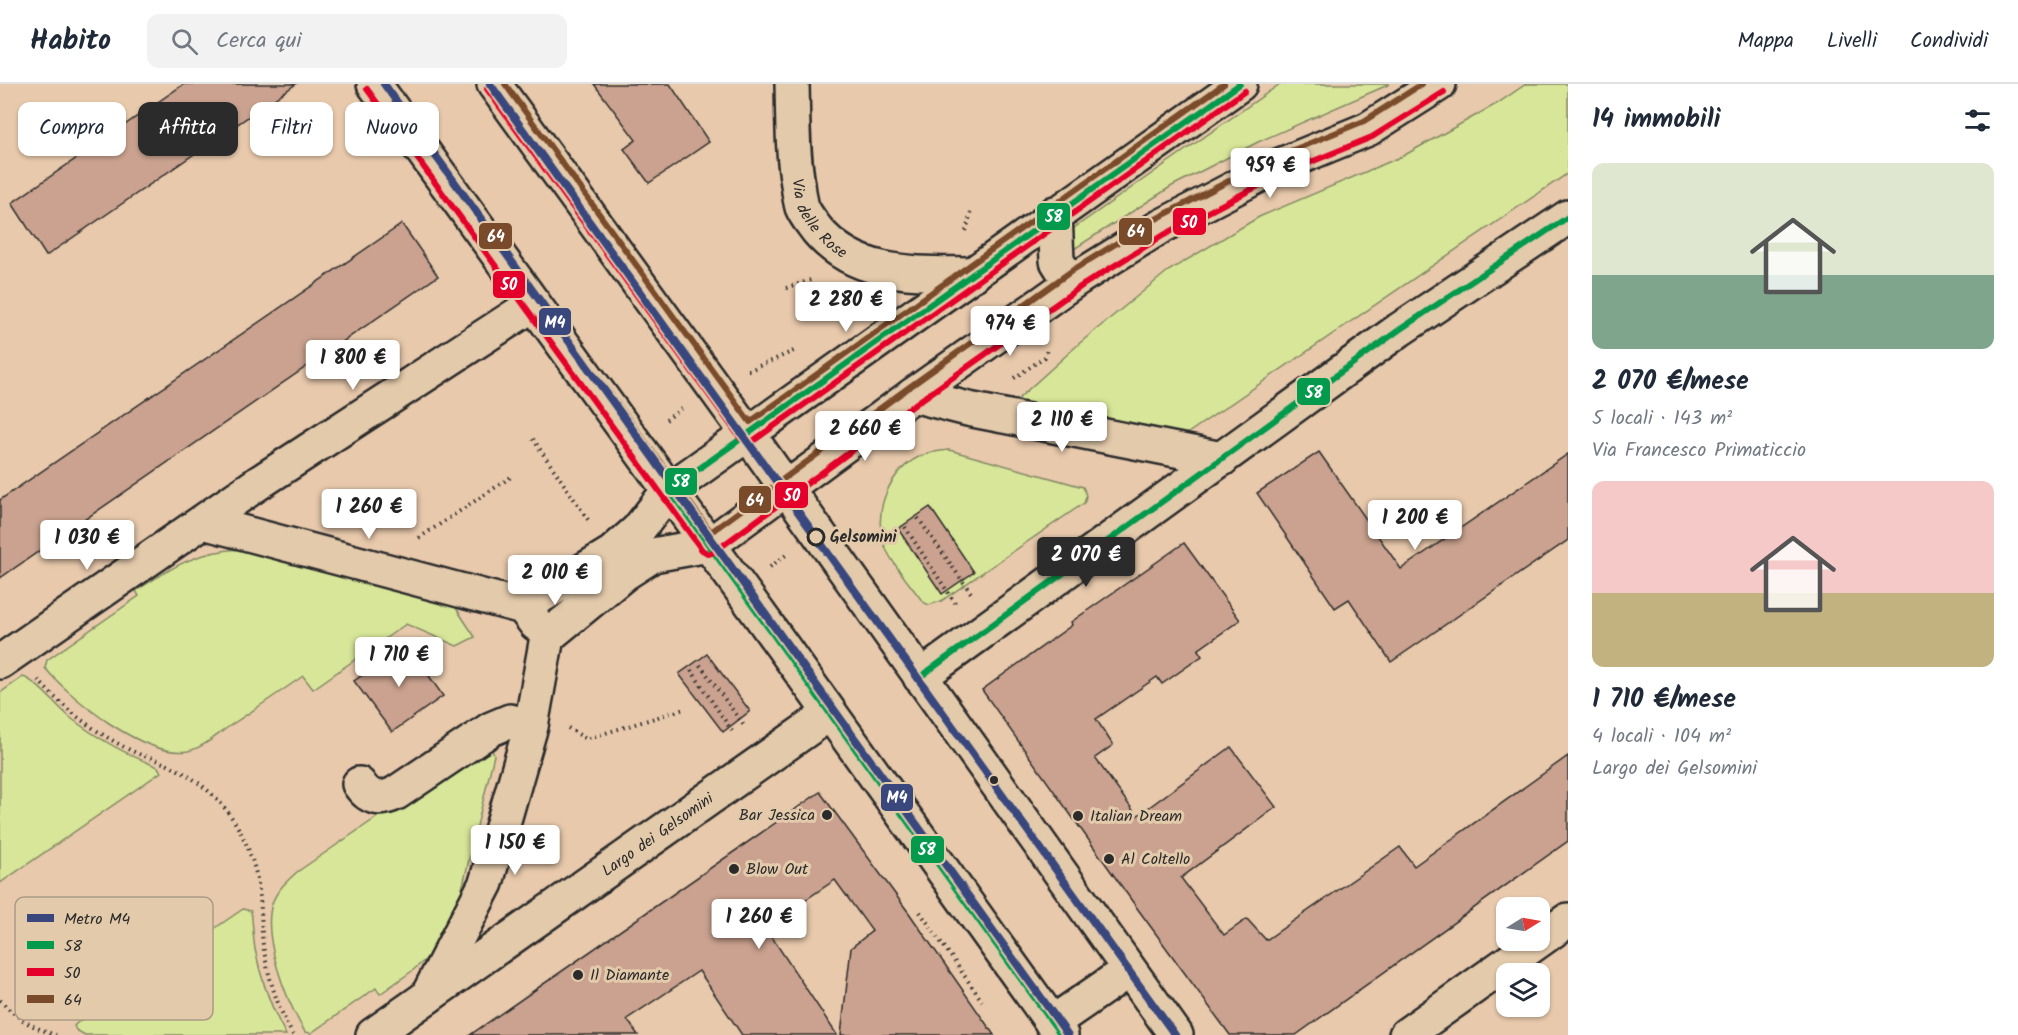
<!DOCTYPE html>
<html lang="it">
<head>
<meta charset="utf-8">
<style>
  :root { --surface:#fff; --page:#f2f2f3; --text:#1f2937; --muted:#747a83; --line:#e0e1e3; --accent:#2b2b2b }
  body { margin:0; font-family:Kalam,sans-serif; background:var(--page); color:var(--text); height:100vh; display:flex; flex-direction:column; font-size:22px; white-space:nowrap }
  * { box-sizing:border-box; margin:0 }
  p { font-size:20px; color:var(--muted) }
  .icon { flex:none; width:33px; height:33px; fill:none; stroke:currentColor; stroke-width:2; stroke-linecap:round; stroke-linejoin:round }
  .map { position:relative; flex:1; overflow:hidden }
  .side { display:flex; flex-direction:column; background:var(--surface); width:450px }
  .side>* { flex:none }
  .top-card { position:absolute; left:18px; top:18px; width:570px; height:54px; display:flex; gap:12px }
  .needle { width:39px; rotate:79deg }
  .fabs { position:absolute; left:1496px; top:813px; display:grid; gap:12px }
  .fabs a { display:grid; place-items:center; width:54px; height:54px; border-radius:12px; background:var(--surface); box-shadow:0 2px 4px #0004; font-size:30px }
  .price { position:absolute; translate:-50% -51px; padding:0 14px; border-radius:6px; background:#fff; color:#222; font-size:20px; line-height:39px; filter:drop-shadow(0 2px 3px #0008) }
  .price::after { content:''; position:absolute; left:50%; top:36px; width:18px; height:14px; margin-left:-9px; background:inherit; clip-path:polygon(0 0,100% 0,50% 100%) }
  .price.current { background:var(--accent); color:#fff }
  ul { padding:0; list-style:none }
  li { display:grid; align-content:center; gap:12px; height:318px; padding:0 24px }
  li span { display:grid; place-items:center; height:186px; border-radius:12px; color:#555 }
  li>.icon { margin-inline-start:auto }
  span .icon { width:108px; height:108px; fill:#fffc; stroke-width:1 }
  li b { font-size:26px }
  h2 { display:flex; justify-content:space-between; align-items:center; height:72px; padding:0 24px; font-size:26px }
  .tag { padding:0 21px; border-radius:12px; background:var(--surface); box-shadow:0 2px 4px #0004; font-size:21px; line-height:54px }
  .tag.current { background:var(--accent); color:#fff }
  header { display:flex; align-items:center; gap:36px; box-sizing:border-box; height:84px; padding:0 30px; background:var(--surface); border-bottom:2px solid var(--line) }
  header strong { font-size:28px }
  nav { display:flex; gap:33px; margin-inline-start:auto; font-size:21px }
  .search { width:420px; height:54px; background:var(--page); display:flex; align-items:center; gap:15px; box-sizing:border-box; padding:0 21px; border-radius:12px; color:var(--muted); font-size:22px }
  main { display:flex; flex:1; min-height:0 }
  .map>svg:first-child { display:block }
  .green { fill:#d8e699; stroke:#828862; stroke-width:1.5 }
  .building { fill:#caa28f; stroke:#2b2b2b; stroke-width:1.5 }
  .lines { fill:none; stroke-linecap:round; stroke-linejoin:round }
  .minor-casing { stroke:#2b2b2b; stroke-width:38 }
  .major-casing { stroke:#2b2b2b; stroke-width:38 }
  .path { stroke:#2b2b2b; stroke-width:4; stroke-dasharray:1.5 4.5; stroke-linecap:butt }
  .minor { stroke:#e3caab; stroke-width:33 }
  .major { stroke:#e3caab; stroke-width:33 }
  .bus-1-casing { stroke:#e3caab; stroke-width:10 }
  .bus-2-casing { stroke:#e3caab; stroke-width:10 }
  .bus-3-casing { stroke:#e3caab; stroke-width:10 }
  .bus-1 { stroke:#049a4d; stroke-width:6 }
  .bus-2 { stroke:#e4002b; stroke-width:6 }
  .bus-3 { stroke:#7a4b2a; stroke-width:6 }
  .metro-1-casing { stroke:#e3caab; stroke-width:12 }
  .metro-1 { stroke:#39477d; stroke-width:8 }
  .stop-dot { fill:#e3caab; stroke:#2b2b2b; stroke-width:3 }
  .bus-dot { fill:#2b2b2b; stroke:#e3caab; stroke-width:2 }
  .labels { text-anchor:middle; dominant-baseline:central; stroke-width:6; stroke-linejoin:round; paint-order:stroke }
  .street-label { font-size:16px; fill:#2b2b2b; stroke:#e3caab }
  .stop-label { font-size:16px; font-weight:bold; fill:#2b2b2b; stroke:#e3caab; text-anchor:start }
  .poi-label { font-size:16px; fill:#2b2b2b; stroke:#e3caab; text-anchor:start }
  .key { fill:#e3caab; stroke:#ac9a85; stroke-width:1.5 }
  .key-label { font-size:16px; fill:#2b2b2b }
  .line-badge { stroke:#e3caab; stroke-width:2 }
  .badge-label { font-size:16px; text-anchor:middle; font-weight:bold; fill:#fff }
</style>
</head>
<body>
<header>
<strong>Habito</strong>
<div class="search"><svg class="icon" aria-label="search" viewBox="0 0 24 24"><circle cx="10" cy="10" r="6"/><path d="M15 15l6 6"/></svg>Cerca qui</div>
<nav><a>Mappa</a><a>Livelli</a><a>Condividi</a></nav>
</header>
<main>
<div class="map">
<svg width="1568" height="951" viewBox="0 0 1568 951">
  <rect width="100%" height="100%" fill="#e8c9ac"/>
  <filter id="ink" filterUnits="userSpaceOnUse"><feTurbulence type="fractalNoise" baseFrequency=".0167" numOctaves="2"/><feDisplacementMap in="SourceGraphic" scale="12" xChannelSelector="R" yChannelSelector="G"/><feConvolveMatrix kernelMatrix="1 2 1 2 8 2 1 2 1" color-interpolation-filters="sRGB"/></filter>
  <g filter="url(#ink)">
    <!-- green -->
    <path class="green" d="M1280 0H1390L1258 58 1172 102 1074 165H1063L1067 149Z
      M1526 0H1568V89L1185 351 1023 324 1019 314 1081 258 1168 187 1259 133 1403 72 1498 19Z
      M949 366 1083 403C1086 409 1087 413 1084 419L941 517 929 521 923 518C911 501 895 484 886 465 870 431 889 382 926 370 933 367 942 367 949 366Z
      M244 465 452 518 475 553 457 562 406 540 313 605 303 592C279 609 255 625 231 641 218 650 203 664 188 667 145 674 71 615 45 584L47 576 139 512 136 507C172 483 198 466 244 465Z
      M23 593C37 597 59 625 72 635 98 655 128 671 158 683L161 688 0 799V609Z
      M480 663H491L494 671 457 826 434 868 412 887 380 910 376 904 311 949 305 948C287 918 260 851 273 817 278 805 288 796 297 788Z
      M243 825 251 827C253 840 253 853 255 865 261 896 271 924 286 951H85L76 946 74 942 77 939Z"/>
    <!-- building -->
    <path class="building" d="M184 0H296L46 172 12 119Z
      M594 0H670L709 58 649 99 624 65 636 56Z
      M402 140 438 192 0 494V416Z
      M1319 368 1401 485 1568 370V456L1391 578 1349 515 1335 524 1257 409Z
      M930 423 974 488 942 510 898 445Z
      M1184 459 1240 536 1198 566 1202 572 1162 600 1157 593 1096 635 1113 661 1095 674 1137 732 1231 663 1276 723 1181 794 1224 851 1247 835 1266 856 1400 763 1414 782 1568 672V757L1296 951H1230L1137 824 982 606 1072 541 1071 538Z
      M407 560 443 612 392 648 354 597Z
      M707 570 750 627 723 648 679 590Z
      M820 708 909 829 994 951H841L851 864 872 847 835 796 765 843 837 951H742L699 887 627 935 638 951H470Z"/>
    <g class="lines">
      <!-- minor casing -->
      <g class="minor-casing">
        <g id="minor">
          <path id="s1" d="M792 0C793 34 792 67 798 100 799 108 800 116 802 123 805 131 812 139 817 146 857 194 917 189 974 190"/>
          <path d="M1055 129 1057 177 1064 188 1078 194"/>
          <path d="M913 311 968 325 1222 375"/>
          <path d="M203 438 523 523 536 540"/>
          <path d="M523 523 612 469 638 446 669 406C860 271 1049 134 1240 0"/>
          <path d="M0 578 257 400 534 220"/>
          <path d="M920 593 1399 246 1568 133"/>
          <path d="M359 700C369 715 381 717 396 709L491 645 510 637 531 642"/>
          <path d="M427 913 486 799 531 642 547 553 625 489 653 471 709 461 913 311 1078 194 1160 143 1273 84 1368 45 1439 0"/>
          <path d="M1052 939 1129 886"/>
          <path id="s2" d="M373 951 829 630"/>
          <path d="M1406 951 1568 836"/>
        </g>
      </g>
      <!-- major casing -->
      <g class="major-casing">
        <path id="major" d="M374 0 762 534 1061 951
          M494 0 748 350 1176 951"/>
      </g>
      <!-- path -->
      <path class="path" d="M966 147 972 124
        M786 204 814 195
        M748 286H750L796 266
        M1014 294 1045 273 1047 265
        M666 336 682 324
        M533 355 589 437
        M918 434 971 509
        M905 443 955 519
        M419 454 511 393
        M770 483 786 471
        M700 581 745 643
        M691 586 734 650
        M38 596C65 626 96 649 132 667 144 673 158 676 170 682 190 691 210 706 224 723 245 749 257 782 260 815 262 830 261 845 263 861 268 892 277 923 293 951
        M568 644 586 655 684 625
        M920 828 982 917
        M0 916C16 934 33 944 56 951"/>
      <!-- minor -->
      <use href="#minor" class="minor"/>
      <!-- major -->
      <use href="#major" class="major"/>
      <!-- bus-1 casing -->
      <g class="bus-1-casing">
        <path id="bus-1" d="M1061 951 669 406 1240 0
          M1176 951 920 593 1399 246 1568 133"/>
      </g>
      <!-- bus-2 casing -->
      <g class="bus-2-casing">
        <path id="bus-2" d="M367 5 702 466 709 470 714 468 918 318 1083 201 1164 151 1277 92 1372 53 1444 8
          M487 5 741 355 748 359 753 357 1245 7"/>
      </g>
      <!-- bus-3 casing -->
      <g class="bus-3-casing">
        <path id="bus-3" d="M385 0 711 448 908 304 1073 186 1156 135 1269 76 1364 37 1422 0
          M505 0 750 338 1224 0"/>
      </g>
      <!-- bus-1 -->
      <use href="#bus-1" class="bus-1"/>
      <!-- bus-2 -->
      <use href="#bus-2" class="bus-2"/>
      <!-- bus-3 -->
      <use href="#bus-3" class="bus-3"/>
      <!-- metro-1 casing -->
      <g class="metro-1-casing">
        <path id="metro-1" d="M384 0 1068 951
          M490 0 1175 951"/>
      </g>
      <!-- metro-1 -->
      <use href="#metro-1" class="metro-1"/>
    </g>
  </g>
  <!-- markers -->
  <circle class="stop-dot" cx="816" cy="453" r="8"/>
  <g class="bus-dot">
    <circle cx="994" cy="696" r="5"/>
    <circle cx="827" cy="731" r="6"/>
    <circle cx="1078" cy="732" r="6"/>
    <circle cx="1109" cy="775" r="6"/>
    <circle cx="734" cy="785" r="6"/>
    <circle cx="578" cy="891" r="6"/>
  </g>
  <g class="labels">
    <!-- street labels -->
    <g class="street-label">
      <text stroke="none"><textPath href="#s1" startOffset="142">Via delle Rose</textPath></text>
      <text stroke="none"><textPath href="#s2" startOffset="348">Largo dei Gelsomini</textPath></text>
    </g>
    <!-- stop labels -->
    <g class="stop-label">
      <text x="830" y="453">Gelsomini</text>
    </g>
    <!-- poi labels -->
    <g class="poi-label">
      <text x="815" y="731" text-anchor="end">Bar Jessica</text>
      <text x="1090" y="732">Italian Dream</text>
      <text x="1121" y="775">Al Coltello</text>
      <text x="746" y="785">Blow Out</text>
      <text x="590" y="891">Il Diamante</text>
    </g>
  </g>
  <!-- legend -->
  <rect x="15" y="813" width="198" height="123" rx="9" class="key"/>
  <rect x="27" y="830" width="27" height="8" fill="#39477d"/>
  <rect x="27" y="857" width="27" height="8" fill="#049a4d"/>
  <rect x="27" y="884" width="27" height="8" fill="#e4002b"/>
  <rect x="27" y="911" width="27" height="8" fill="#7a4b2a"/>
  <g class="key-label">
    <text x="64" y="840">Metro M4</text>
    <text x="64" y="867">58</text>
    <text x="64" y="894">50</text>
    <text x="64" y="921">64</text>
  </g>
  <g class="line-badge">
    <rect x="1036" y="118" width="35" height="29" rx="6" fill="#049a4d"/>
    <rect x="1172" y="123" width="35" height="29" rx="6" fill="#e4002b"/>
    <rect x="1118" y="133" width="35" height="29" rx="6" fill="#7a4b2a"/>
    <rect x="478" y="138" width="35" height="28" rx="6" fill="#7a4b2a"/>
    <rect x="492" y="186" width="34" height="29" rx="6" fill="#e4002b"/>
    <rect x="538" y="223" width="34" height="29" rx="6" fill="#39477d"/>
    <rect x="1296" y="293" width="35" height="29" rx="6" fill="#049a4d"/>
    <rect x="664" y="383" width="34" height="29" rx="6" fill="#049a4d"/>
    <rect x="774" y="397" width="35" height="28" rx="6" fill="#e4002b"/>
    <rect x="738" y="401" width="34" height="29" rx="6" fill="#7a4b2a"/>
    <rect x="880" y="699" width="34" height="29" rx="6" fill="#39477d"/>
    <rect x="910" y="751" width="35" height="29" rx="6" fill="#049a4d"/>
  </g>
  <g class="badge-label">
    <text x="1054" y="138">58</text>
    <text x="1189" y="144">50</text>
    <text x="1136" y="153">64</text>
    <text x="496" y="158">64</text>
    <text x="509" y="206">50</text>
    <text x="555" y="244">M4</text>
    <text x="1314" y="314">58</text>
    <text x="681" y="403">58</text>
    <text x="792" y="417">50</text>
    <text x="755" y="422">64</text>
    <text x="897" y="719">M4</text>
    <text x="927" y="771">58</text>
  </g>
</svg>
<div class="fabs">
<a><svg class="needle" viewBox="-14 -14 28 28"><path d="M0-13l5 13h-10z" fill="#e53935"/><path d="M0 13l5-13h-10z" fill="#747a83"/></svg></a>
<a><svg class="icon" aria-label="layers" viewBox="0 0 24 24"><path d="M12 4l9 5-9 5-9-5zM3 14l9 5 9-5"/></svg></a>
</div>
<b class="price" style="left:1270px;top:115px">959 €</b>
<b class="price" style="left:846px;top:249px">2 280 €</b>
<b class="price" style="left:1010px;top:273px">974 €</b>
<b class="price" style="left:353px;top:307px">1 800 €</b>
<b class="price" style="left:1062px;top:369px">2 110 €</b>
<b class="price" style="left:865px;top:378px">2 660 €</b>
<b class="price" style="left:369px;top:456px">1 260 €</b>
<b class="price" style="left:1415px;top:467px">1 200 €</b>
<b class="price" style="left:87px;top:487px">1 030 €</b>
<b class="price current" style="left:1086px;top:504px">2 070 €</b>
<b class="price" style="left:555px;top:522px">2 010 €</b>
<b class="price" style="left:399px;top:604px">1 710 €</b>
<b class="price" style="left:515px;top:792px">1 150 €</b>
<b class="price" style="left:759px;top:866px">1 260 €</b>
<div class="top-card">
<a class="tag">Compra</a>
<a class="tag current">Affitta</a>
<a class="tag">Filtri</a>
<a class="tag">Nuovo</a>
</div>
</div>
<section class="side">
<h2>14 immobili<svg class="icon" aria-label="filters" viewBox="0 0 24 24"><path d="M4 7h16M4 17h16"/><circle cx="9" cy="7" r="2"/><circle cx="15" cy="17" r="2"/></svg></h2>
<ul>
<li><span style="background:linear-gradient(#dfe7d0 60%,#7fa58c 0)"><svg class="icon" aria-label="home" viewBox="0 0 24 24"><path d="M3 11l9-7 9 7M6 9v11h12V9"/></svg></span><div><b>2 070 €/mese</b><p>5 locali · 143 m²</p><p>Via Francesco Primaticcio</p></div></li>
<li><span style="background:linear-gradient(#f6c9c9 60%,#c2b280 0)"><svg class="icon" aria-label="home" viewBox="0 0 24 24"><path d="M3 11l9-7 9 7M6 9v11h12V9"/></svg></span><div><b>1 710 €/mese</b><p>4 locali · 104 m²</p><p>Largo dei Gelsomini</p></div></li>
</ul>
</section>
</main>
</body>
</html>
